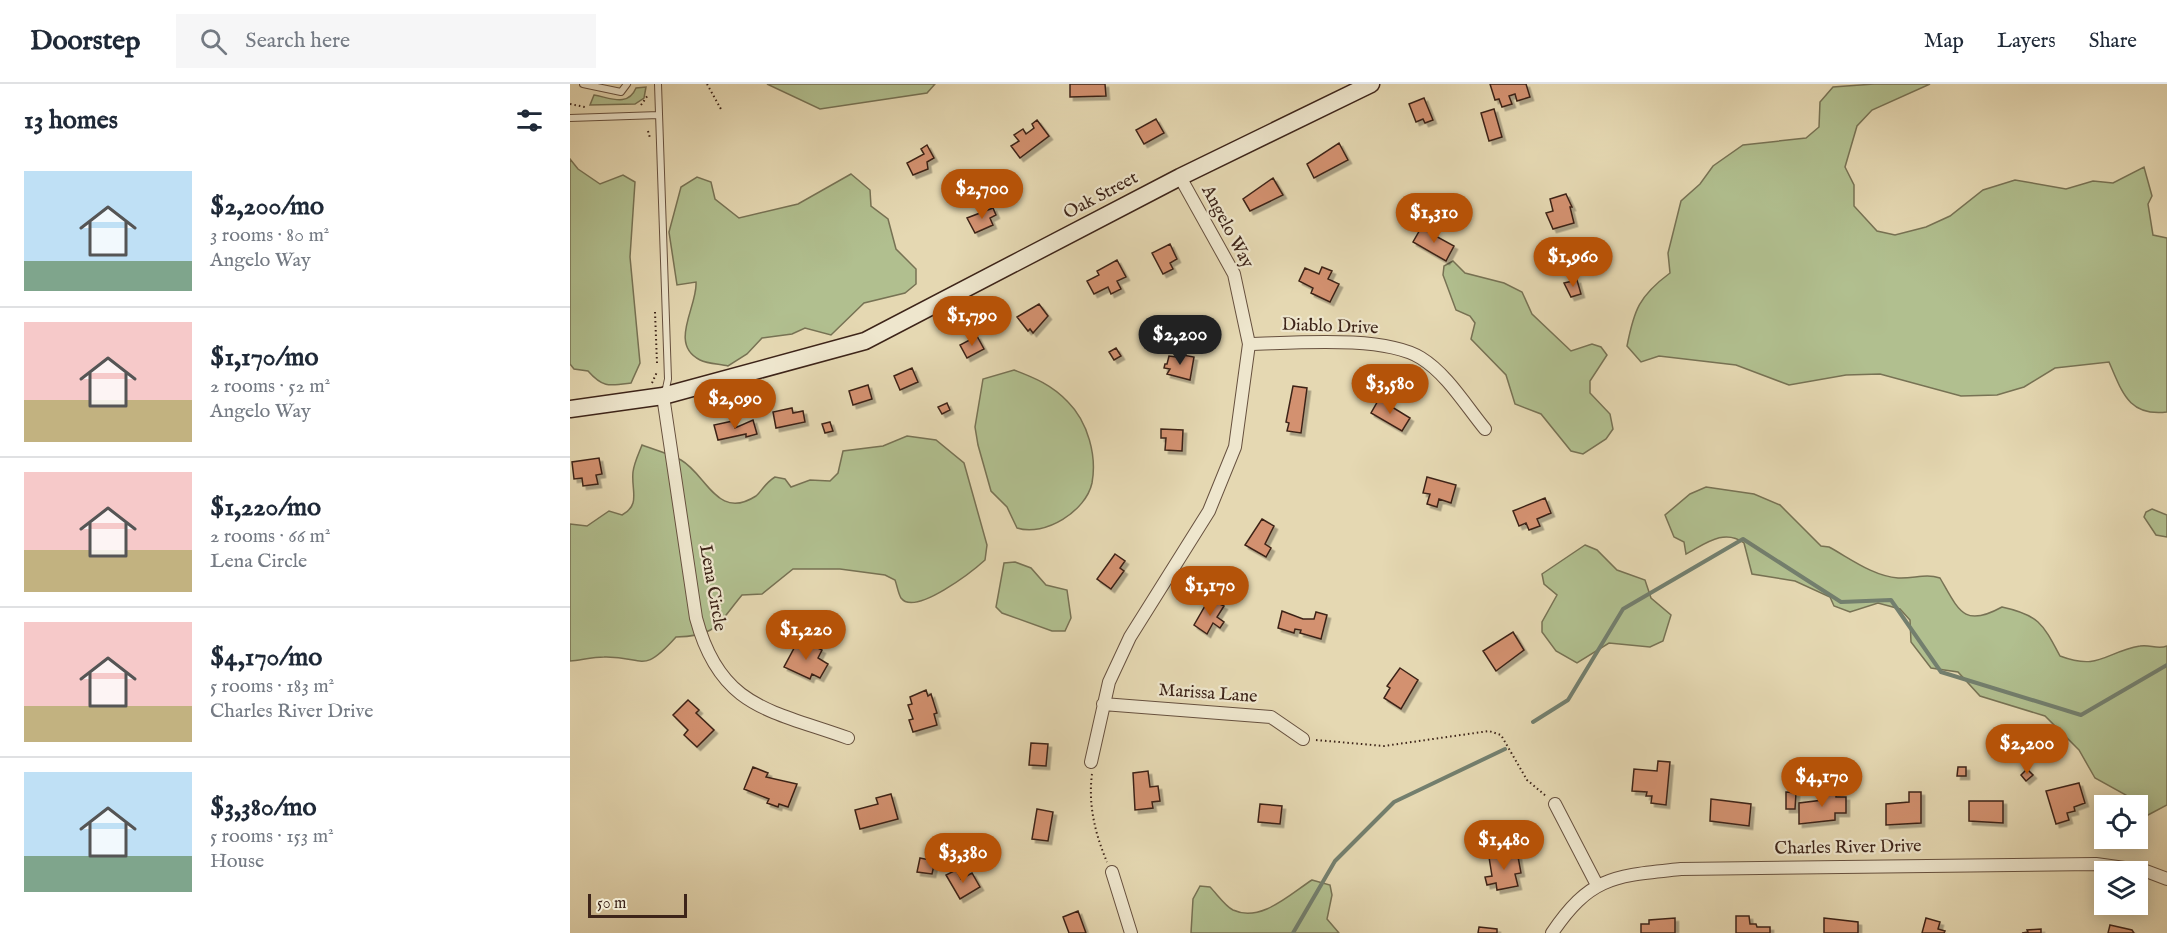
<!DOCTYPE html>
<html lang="en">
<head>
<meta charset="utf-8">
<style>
  :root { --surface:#fff; --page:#f6f6f7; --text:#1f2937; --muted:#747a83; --line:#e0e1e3; --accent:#b45309 }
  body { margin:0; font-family:"IM FELL English",serif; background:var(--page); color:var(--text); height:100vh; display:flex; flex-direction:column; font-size:22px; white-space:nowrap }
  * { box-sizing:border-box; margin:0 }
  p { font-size:20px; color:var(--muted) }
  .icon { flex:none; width:33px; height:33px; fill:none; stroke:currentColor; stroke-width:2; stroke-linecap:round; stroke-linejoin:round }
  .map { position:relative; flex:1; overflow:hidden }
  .side { display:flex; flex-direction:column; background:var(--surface); width:570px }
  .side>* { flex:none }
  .fabs { position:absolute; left:1524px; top:711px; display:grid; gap:12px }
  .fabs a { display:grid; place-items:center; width:54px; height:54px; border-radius:0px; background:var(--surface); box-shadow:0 3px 15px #0003; font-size:30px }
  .scale { position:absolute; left:18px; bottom:15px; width:99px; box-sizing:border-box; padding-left:6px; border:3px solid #3d2419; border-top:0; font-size:16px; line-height:21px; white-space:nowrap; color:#3d2419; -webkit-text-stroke:4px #eee6cd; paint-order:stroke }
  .price { position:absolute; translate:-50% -51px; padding:0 14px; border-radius:21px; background:var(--accent); color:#fff; font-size:20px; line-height:39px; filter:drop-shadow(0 2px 3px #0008) }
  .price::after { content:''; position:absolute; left:50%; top:36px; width:18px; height:14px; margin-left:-9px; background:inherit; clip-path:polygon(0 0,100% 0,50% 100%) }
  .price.selected { background:#222; color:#fff }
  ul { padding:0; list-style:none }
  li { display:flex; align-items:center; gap:18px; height:150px; padding:0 24px }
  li+li { border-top:2px solid var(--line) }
  li span { display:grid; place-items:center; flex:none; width:168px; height:120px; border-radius:0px; color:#555 }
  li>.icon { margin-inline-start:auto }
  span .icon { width:72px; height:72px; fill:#fffc; stroke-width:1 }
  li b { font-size:26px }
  h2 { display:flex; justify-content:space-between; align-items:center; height:72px; padding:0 24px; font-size:26px }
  header { display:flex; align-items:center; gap:36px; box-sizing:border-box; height:84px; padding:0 30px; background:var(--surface); border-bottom:2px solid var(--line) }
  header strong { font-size:28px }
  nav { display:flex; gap:33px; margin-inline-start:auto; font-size:21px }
  .search { width:420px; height:54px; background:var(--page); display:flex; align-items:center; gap:15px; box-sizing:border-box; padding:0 21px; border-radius:0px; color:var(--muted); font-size:22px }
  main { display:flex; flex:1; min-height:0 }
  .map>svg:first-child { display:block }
  .green { fill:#b1bf8f; stroke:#777254; stroke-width:1.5 }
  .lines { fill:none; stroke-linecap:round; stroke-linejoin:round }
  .stream { stroke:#737f6e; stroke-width:4 }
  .building { fill:#d3916f; stroke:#3d2419; stroke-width:1.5; filter:url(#shadow) }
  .lane-casing { stroke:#67513f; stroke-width:8 }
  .street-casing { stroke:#67513f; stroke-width:14 }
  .secondary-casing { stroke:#3d2419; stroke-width:19 }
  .path { stroke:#3d2419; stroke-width:2; stroke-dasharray:1.5 3; stroke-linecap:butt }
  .lane { stroke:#eee6cd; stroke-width:6 }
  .street { stroke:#eee6cd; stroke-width:12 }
  .secondary { stroke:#eee6cd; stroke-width:16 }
  .labels { text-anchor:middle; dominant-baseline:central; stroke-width:4.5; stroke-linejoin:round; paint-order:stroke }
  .street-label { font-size:18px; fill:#3d2419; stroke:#eee6cd }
</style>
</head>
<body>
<header>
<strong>Doorstep</strong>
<div class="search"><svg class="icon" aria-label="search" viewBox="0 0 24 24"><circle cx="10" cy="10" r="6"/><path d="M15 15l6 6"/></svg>Search here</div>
<nav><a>Map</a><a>Layers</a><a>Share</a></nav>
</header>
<main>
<section class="side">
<h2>13 homes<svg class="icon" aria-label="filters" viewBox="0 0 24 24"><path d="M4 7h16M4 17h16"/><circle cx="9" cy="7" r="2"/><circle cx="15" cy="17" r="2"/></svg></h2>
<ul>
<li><span style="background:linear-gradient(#bfe0f5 75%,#7fa58c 0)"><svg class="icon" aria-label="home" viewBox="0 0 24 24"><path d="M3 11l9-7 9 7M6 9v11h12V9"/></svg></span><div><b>$2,200/mo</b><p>3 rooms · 80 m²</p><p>Angelo Way</p></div></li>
<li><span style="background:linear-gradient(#f6c9c9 65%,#c2b280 0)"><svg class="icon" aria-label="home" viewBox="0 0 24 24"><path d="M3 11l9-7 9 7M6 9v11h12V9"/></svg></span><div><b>$1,170/mo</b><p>2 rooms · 52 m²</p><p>Angelo Way</p></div></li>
<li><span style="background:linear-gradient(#f6c9c9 65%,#c2b280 0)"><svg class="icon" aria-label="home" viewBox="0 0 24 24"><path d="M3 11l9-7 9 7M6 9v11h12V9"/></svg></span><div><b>$1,220/mo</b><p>2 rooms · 66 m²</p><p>Lena Circle</p></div></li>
<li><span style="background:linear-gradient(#f6c9c9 70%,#c2b280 0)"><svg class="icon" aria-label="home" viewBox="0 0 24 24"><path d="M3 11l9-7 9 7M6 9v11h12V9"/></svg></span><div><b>$4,170/mo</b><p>5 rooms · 183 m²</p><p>Charles River Drive</p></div></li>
<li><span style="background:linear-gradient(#bfe0f5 70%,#7fa58c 0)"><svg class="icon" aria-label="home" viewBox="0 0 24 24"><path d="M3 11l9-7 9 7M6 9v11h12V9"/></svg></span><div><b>$3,380/mo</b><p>5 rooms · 153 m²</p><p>House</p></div></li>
</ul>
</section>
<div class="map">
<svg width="1597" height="849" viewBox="0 0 1597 849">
  <defs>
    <filter id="shadow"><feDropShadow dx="3.5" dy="3.5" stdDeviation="0" flood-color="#0004"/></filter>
  </defs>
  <rect width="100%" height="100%" fill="#e5d8b2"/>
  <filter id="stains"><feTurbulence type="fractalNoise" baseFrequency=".00333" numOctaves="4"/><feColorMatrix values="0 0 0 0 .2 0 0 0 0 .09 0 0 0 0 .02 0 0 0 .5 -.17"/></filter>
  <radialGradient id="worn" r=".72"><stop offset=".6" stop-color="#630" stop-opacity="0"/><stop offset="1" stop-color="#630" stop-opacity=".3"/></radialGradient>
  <!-- green -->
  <path class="green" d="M197 0H365L357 9 250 25Z
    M1304 0H1360L1302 26 1287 42 1275 83 1284 101V122L1307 147 1325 151 1356 143 1380 132 1413 106 1445 96 1496 105 1523 97 1543 99 1574 83 1582 112 1578 120 1583 151 1597 154V328C1558 333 1552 307 1539 278L1485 284 1454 303 1427 311 1391 312 1310 290 1276 291 1219 301 1166 281 1089 272 1071 278 1057 262C1064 226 1069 212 1100 189L1098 169 1111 117 1130 100 1143 82 1173 61 1236 54 1249 43 1250 18 1263 3Z
    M76 3 74 14 65 20 20 21 24 11C41 14 58 23 66 4Z
    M0 75 8 85 30 100 53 91 65 98 60 173 70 279 61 299C39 302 33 304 18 287L4 285 0 280Z
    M281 90 300 106 301 122 318 135 326 165 346 185V200L335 209 294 219 261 251 235 244 222 250 192 254 177 270 158 282C150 280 138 280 130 276 98 260 128 222 126 198L107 201 99 148 111 103 127 93 141 98 145 115 169 134 228 120Z
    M883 177 895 189 934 199 952 208 962 230 1001 267 1022 260 1031 263 1037 271 1020 297V309L1040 330 1043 345 1036 355 1013 370 1001 367 971 330 945 320 936 291 901 255 905 239 900 232 886 226 873 191 874 182Z
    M444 286C465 294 482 301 498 318 518 338 527 372 522 399 516 427 475 453 447 444L437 423 421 407 408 361 405 343 413 295Z
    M337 352 366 356 394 379 417 461 415 476C404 486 345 533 331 514 328 509 327 501 325 496L315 491 270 485H223L192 510 172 511C147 541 147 552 106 553 71 592 75 572 34 573 23 573 11 576 0 577V440L17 442 39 427 52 431C71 421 61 406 63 388 64 379 69 369 72 361 85 366 100 370 111 376 137 391 147 437 186 412 191 408 195 399 205 393L215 395 221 403 240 396 260 397 268 389 273 367 313 362Z
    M1136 403 1184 410 1210 421 1251 462 1259 463C1281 475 1303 492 1328 494 1344 495 1355 489 1370 494 1389 527 1394 544 1432 523 1469 531 1473 540 1490 572 1530 587 1535 568 1570 562 1580 560 1587 566 1597 562V721L1578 731 1556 711 1525 694 1509 666 1475 632 1410 612 1388 588 1361 584 1341 558 1340 536 1330 525 1308 519 1280 528 1264 522 1260 513 1225 497 1182 490 1174 459C1154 444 1135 460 1116 470L1114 458 1104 453 1095 431 1120 410Z
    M1582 425 1597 431V453L1586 451 1574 433 1576 428Z
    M1015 461 1027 466 1047 486 1075 496 1081 514 1101 531 1093 557 1080 563 1039 559 1007 579 986 567 972 548V538L987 511 974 500 972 490Z
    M445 478 461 484 476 501 497 506 501 534 495 547H482L432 529 426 523 434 479Z
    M742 796 760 801 762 811 757 835 769 849H621L623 815 630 802 640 803C647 810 655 822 663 826 691 839 720 810 742 796Z"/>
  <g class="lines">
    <!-- stream -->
    <path class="stream" d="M963 638 998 616 1053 525 1173 455 1271 518 1321 516 1371 588 1511 631 1597 581
      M723 849 765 777 824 718 935 665"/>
  </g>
  <!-- building -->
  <path class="building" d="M500 0H535L536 12 500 13Z
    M920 0H956L960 13 947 17 945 10 939 12 942 20 932 23 929 15 925 16Z
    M854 14 863 36 855 39 853 35 846 38 839 20Z
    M924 25 932 53 919 57 911 29Z
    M586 35 594 49 574 60 566 46Z
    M467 36 479 52 450 74 441 62 449 57 444 51 453 45 456 50 464 44 462 40Z
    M769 59 778 76 744 94 737 80Z
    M357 61 364 74 357 78 358 85 343 91 337 79 354 70 351 65Z
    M703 94 713 111 680 127 673 115Z
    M996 110 1002 123H1000L1004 139 983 145 976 129 983 127 980 115Z
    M423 124 426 131 420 134 423 141 405 149 397 134Z
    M851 144 884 162 876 177 843 158Z
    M600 160 607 175 600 179 603 185 593 190 582 169Z
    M547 176 556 193 547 197 551 205 541 210 538 203 524 210 517 197 529 191 527 187Z
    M752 183 762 187 758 195 769 200 760 218 741 209 743 204 729 197 735 184 749 190Z
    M1007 196 1011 210 1001 213 994 199Z
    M469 220 478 232 463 249 460 245 458 247 447 233Z
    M407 252 414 265 397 274 390 261Z
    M546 264 551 272 544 276 539 268Z
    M607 270 624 273 620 296 597 290 600 285 594 284 595 280H597L599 272 606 273Z
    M342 284 348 298 330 306 324 292Z
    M298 301 302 315 283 321 279 307Z
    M723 302 737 304 731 349 717 347 719 339 716 338Z
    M809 315 840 334 832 347 801 329Z
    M377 319 380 326 372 330 368 323Z
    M222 324 223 329 233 327 235 338 206 344 203 328Z
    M183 336 187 350 176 353V350L148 356 144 341 163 337 165 344Z
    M260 338 263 347 255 349 252 340Z
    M591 345 613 346 612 367 595 366 596 354H591Z
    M29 374 32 390 26 391 28 400 13 402 12 394 4 395 2 378Z
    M857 393 886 401 881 419 869 415 867 423 857 420 860 410 853 409Z
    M975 414 981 429 967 435 970 442 959 446 956 439 949 442 943 427Z
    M692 435 704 442 695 460 701 464 696 473 675 461Z
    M545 470 555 477 550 484 554 487 541 505 527 495Z
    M639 515 654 522 647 533 654 538 650 544 643 539 637 550 624 541Z
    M712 527 733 535H744L746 528 757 531 751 555 730 549 731 546 725 545 724 549 708 544Z
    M943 548 954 566 926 587 913 567Z
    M229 555 252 566 248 574 258 580 250 594 242 590 240 595 214 583Z
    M830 584 848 596 831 625 814 614 820 604 817 602Z
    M356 606 358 612 361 610 367 629 364 630 367 641 343 648 339 636 343 635 338 621 342 620 340 613Z
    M118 616 129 626 126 629 144 646 127 663 114 651 118 646 103 631Z
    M461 659 478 660 476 682 459 681Z
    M1088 677 1100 678 1096 721 1081 719 1082 712H1076L1077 708 1062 707 1064 685 1087 687Z
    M183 683 198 689 196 693 227 700 218 723 209 720 208 723 197 719 199 715 174 705Z
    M1388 683H1396V692H1387Z
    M1457 685 1463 691 1456 697 1451 691Z
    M578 687 580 703 588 702 590 717 582 718 583 724 565 726 563 689Z
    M1509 699 1515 719 1504 723 1505 727 1497 729 1499 736 1486 740 1476 707Z
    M1252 706H1266V713H1276V729H1265V736L1229 740V719L1253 716Z
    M1216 708 1226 709 1225 725H1216Z
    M1339 708H1351V739L1316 741V720L1339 718Z
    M321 710 328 735 290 745 285 726 308 720 306 714Z
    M1141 715 1181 720 1179 742 1140 737Z
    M1399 717H1433V739L1399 737Z
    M690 720 712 722 710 740 688 738Z
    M467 725 483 728 478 757 462 755Z
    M947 767 951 789 945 790 948 802 927 806 926 799 917 801 915 793 922 792 919 773Z
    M350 774 365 777 362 790 347 788Z
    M386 786 391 795 402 789 410 803 390 815 376 791Z
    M508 827 516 849H499L493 833Z
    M1166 832H1179L1180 840H1186L1187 843H1200V849H1166Z
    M1105 834V849H1071V840H1079V836Z
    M1254 834 1288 838V849H1254Z
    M1356 834 1370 838 1368 845 1375 847 1374 849H1352Z
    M1540 841 1562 846 1564 849H1538Z
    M909 843 927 845V849H908Z
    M1471 845V849H1452L1458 848 1457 846Z"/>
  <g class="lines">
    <!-- lane casing -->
    <g class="lane-casing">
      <path id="lane" d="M13 0 51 8 57 0
        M88 0 98 295 95 309
        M0 34 89 31"/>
    </g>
    <!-- street casing -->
    <g class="street-casing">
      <path id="street" d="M679 260C724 259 813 251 851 274 877 290 896 322 915 345
        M93 312 126 534C150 624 200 626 278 654
        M533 620 701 633 733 655
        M521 678 539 598 560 553 639 427 665 363 679 260 664 190 610 93
        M985 720 1027 801
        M542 788 561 849
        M982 849C1021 791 1046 792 1111 785L1526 780 1576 787 1597 795"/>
    </g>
    <!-- secondary casing -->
    <g class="secondary-casing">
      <path id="secondary" d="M0 325 93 312 295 257 610 93 801 0"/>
    </g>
    <!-- path -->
    <path class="path" d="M137 0 152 27
      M0 20 15 23
      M71 21 78 11
      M78 47 80 54
      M85 228 87 279
      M82 299 87 288
      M746 656 814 662 919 647 931 651 957 696 976 712
      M522 690C518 720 525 750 537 778"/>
    <!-- lane -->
    <use href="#lane" class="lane"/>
    <!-- street -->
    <use href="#street" class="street"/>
    <!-- secondary -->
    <use href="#secondary" class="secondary"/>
  </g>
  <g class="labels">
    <!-- street labels -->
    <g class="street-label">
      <text transform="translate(531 112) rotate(-28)">Oak Street</text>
      <text transform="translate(657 143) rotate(62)">Angelo Way</text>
      <text transform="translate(760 243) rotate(2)">Diablo Drive</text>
      <text transform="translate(142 504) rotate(80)">Lena Circle</text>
      <text transform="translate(638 610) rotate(4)">Marissa Lane</text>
      <text transform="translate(1278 764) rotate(-1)">Charles River Drive</text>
    </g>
  </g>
  <rect width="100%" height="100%" filter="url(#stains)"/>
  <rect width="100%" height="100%" fill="url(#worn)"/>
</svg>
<div class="fabs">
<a><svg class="icon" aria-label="locate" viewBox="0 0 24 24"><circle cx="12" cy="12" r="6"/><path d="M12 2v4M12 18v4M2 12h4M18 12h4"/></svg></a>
<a><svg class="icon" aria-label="layers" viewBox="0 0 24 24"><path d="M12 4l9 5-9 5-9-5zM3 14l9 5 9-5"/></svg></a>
</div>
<div class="scale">50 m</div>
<b class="price" style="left:412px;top:136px">$2,700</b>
<b class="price" style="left:864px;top:160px">$1,310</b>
<b class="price" style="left:1003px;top:204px">$1,960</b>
<b class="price" style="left:402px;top:263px">$1,790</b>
<b class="price selected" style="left:610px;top:282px">$2,200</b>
<b class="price" style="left:820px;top:331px">$3,580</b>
<b class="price" style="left:165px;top:346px">$2,090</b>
<b class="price" style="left:640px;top:533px">$1,170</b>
<b class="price" style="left:236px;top:577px">$1,220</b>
<b class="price" style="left:1457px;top:691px">$2,200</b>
<b class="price" style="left:1252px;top:724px">$4,170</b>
<b class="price" style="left:934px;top:787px">$1,480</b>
<b class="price" style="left:393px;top:800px">$3,380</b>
</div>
</main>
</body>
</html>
